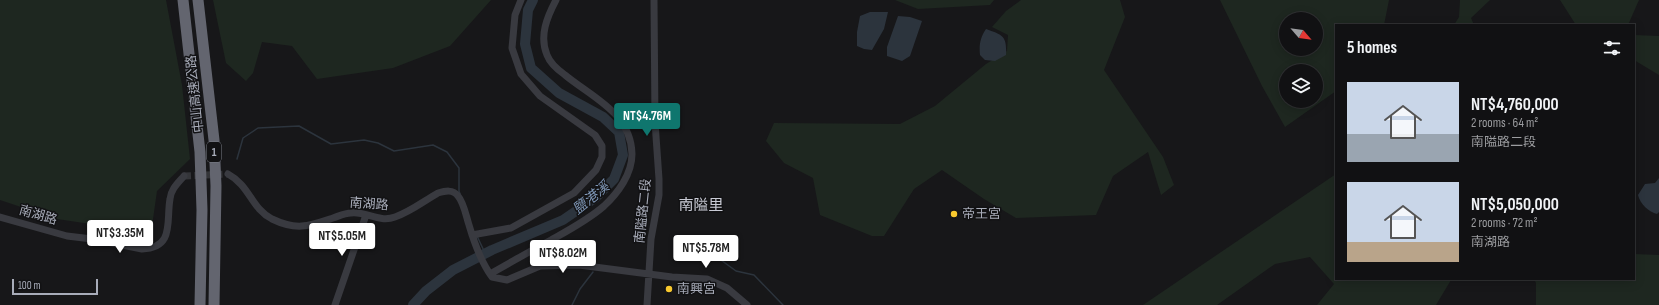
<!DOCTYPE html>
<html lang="en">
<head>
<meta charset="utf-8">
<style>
  :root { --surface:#111113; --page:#1e1f21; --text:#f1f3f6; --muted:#9c9da0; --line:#303133; --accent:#0f766e }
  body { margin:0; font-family:"Sofia Sans Condensed","Noto Sans TC",sans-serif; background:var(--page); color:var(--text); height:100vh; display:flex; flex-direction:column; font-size:15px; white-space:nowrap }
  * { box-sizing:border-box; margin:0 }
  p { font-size:13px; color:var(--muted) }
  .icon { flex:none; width:22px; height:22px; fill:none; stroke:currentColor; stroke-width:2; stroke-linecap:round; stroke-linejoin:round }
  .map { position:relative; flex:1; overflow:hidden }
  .drawer { position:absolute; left:1335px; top:24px; width:300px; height:256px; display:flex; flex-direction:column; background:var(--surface); border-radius:0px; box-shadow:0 2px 10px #0003,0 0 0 1px var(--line) }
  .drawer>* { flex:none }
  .needle { width:26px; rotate:118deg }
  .controls { position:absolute; left:1279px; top:12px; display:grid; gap:8px }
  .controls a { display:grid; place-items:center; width:44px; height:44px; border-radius:50%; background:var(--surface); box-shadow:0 2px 10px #0003,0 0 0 1px var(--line); font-size:20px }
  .scale { position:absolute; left:12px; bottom:10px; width:86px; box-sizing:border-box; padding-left:4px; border:2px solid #a8acb9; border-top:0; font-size:11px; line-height:14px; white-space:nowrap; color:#a8acb9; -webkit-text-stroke:3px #121214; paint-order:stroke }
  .price { position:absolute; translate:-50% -34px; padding:0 9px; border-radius:4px; background:#fff; color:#222; font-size:13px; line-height:26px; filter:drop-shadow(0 1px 2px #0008) }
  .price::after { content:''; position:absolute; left:50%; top:24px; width:12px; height:9px; margin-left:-6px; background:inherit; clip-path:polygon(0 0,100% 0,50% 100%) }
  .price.active { background:var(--accent); color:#fff }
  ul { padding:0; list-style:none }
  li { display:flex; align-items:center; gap:12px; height:100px; padding:0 12px }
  li span { display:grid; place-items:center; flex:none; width:112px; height:80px; border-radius:0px; color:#555 }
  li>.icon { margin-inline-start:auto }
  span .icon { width:48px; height:48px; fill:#fffc; stroke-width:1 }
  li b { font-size:17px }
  h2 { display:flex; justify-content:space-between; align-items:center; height:48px; padding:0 12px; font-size:17px }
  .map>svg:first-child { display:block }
  .green { fill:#1e2720; fill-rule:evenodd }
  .water { fill:#2c343d }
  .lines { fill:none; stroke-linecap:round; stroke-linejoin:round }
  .stream { stroke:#2c343d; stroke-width:1.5 }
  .river { stroke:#2c343d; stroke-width:10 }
  .minor-tunnel { stroke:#343539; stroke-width:7; stroke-dasharray:7 3.5; stroke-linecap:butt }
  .minor { stroke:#393a40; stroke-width:7 }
  .highway { stroke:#63656f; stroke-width:11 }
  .poi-dot { fill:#f9c92e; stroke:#121214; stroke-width:1.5 }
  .labels { text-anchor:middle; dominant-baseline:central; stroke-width:3; stroke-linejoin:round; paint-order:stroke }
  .shield { fill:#121214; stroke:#7b7e88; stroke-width:1 }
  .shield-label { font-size:12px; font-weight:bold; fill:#a8acb9 }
  .street-label { font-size:13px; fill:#a8acb9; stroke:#121214 }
  .poi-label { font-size:13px; fill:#a8acb9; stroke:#121214; text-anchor:start }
  .water-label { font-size:14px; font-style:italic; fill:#7e96b5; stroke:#121214 }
  .quarter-label { font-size:15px; fill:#c9cbd5; stroke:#121214 }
</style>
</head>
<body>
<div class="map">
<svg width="1659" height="305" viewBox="0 0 1659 305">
  <rect width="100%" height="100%" fill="#171719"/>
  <!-- green -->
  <path class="green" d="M0 0H166L182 85 190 159 157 191 151 233 57 219 0 200Z
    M213 0H491L450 46 393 68 317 79 292 46 262 42 253 73 246 81 226 63Z
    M895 0H994L990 5 918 9Z
    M1021 0H1120L1125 17 1104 70 1163 157 1174 185 1161 195 1148 152 1113 176 1096 215 1016 218 984 199 942 170 914 189 884 236H872L820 215 813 178 784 163 766 141 774 123 900 124 935 106 986 64 1007 51 1008 35 992 27 1006 11Z
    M1220 0H1389L1384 25H1336V91L1285 127 1262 86ZM1286 19H1316V49H1286ZM1286 71H1316V101H1286Z
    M1460 0H1490L1471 18 1474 25H1454L1459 17Z
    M1560 0H1639L1628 25H1576Z
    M1634 35 1659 36V75L1634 60Z
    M1336 174V279H1450L1451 280 1436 305H1317L1334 284 1310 257 1275 264 1217 305H1143Z
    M1634 254 1659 255V305H1536V283L1534 279H1634Z"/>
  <!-- water -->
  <path class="water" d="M870 12H888L884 29 872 50 864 49 857 46V32L860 16Z
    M898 16 910 17 922 21 910 56 902 61 887 56V47Z
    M986 29C1003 35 1007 36 1006 55L995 61 985 60 980 55C979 45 980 38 986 29Z
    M1659 178V212L1657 214C1649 212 1640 204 1638 195L1645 184 1655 183Z"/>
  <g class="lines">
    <!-- stream -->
    <path class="stream" d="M237 159 243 138 258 128 299 126 331 144 364 140 378 143 394 151 433 145 447 152 459 168V191L460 194
      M477 236 485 253
      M677 238 695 241 736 271 754 275 783 305
      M572 305 580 289 593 272"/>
    <!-- river -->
    <path class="river" d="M413 305 426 291 453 270 492 250 563 220 595 198 614 179 623 155 619 132 603 117 559 93 531 68 525 44 528 10 533 0"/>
    <!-- minor-tunnel -->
    <path class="minor-tunnel" d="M184 176 228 174"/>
    <!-- minor -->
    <path class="minor" d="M228 174C250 186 251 208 272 219 297 231 309 226 333 218 339 216 345 213 351 213 366 211 379 223 395 217 410 212 424 201 438 193 445 191 453 189 458 196 464 203 466 216 469 225 474 242 481 262 492 277L507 280 540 266 579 265 672 277 707 279 727 288 747 305
      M0 217 67 236 92 239 142 249C175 248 166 221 170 199 171 189 178 183 184 176
      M472 235 511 228 574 193 596 170 602 157V146L595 135 540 96 521 74 512 48 515 15 521 0
      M490 274C510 263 530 251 551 240 569 230 588 220 604 206 618 193 632 174 632 154 631 113 593 98 565 75 558 70 550 63 547 55 539 36 547 17 556 0
      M335 305 366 215
      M647 305 651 239 659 195V179L655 122 654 0"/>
    <!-- highway -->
    <path class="highway" d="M183 0 200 152 202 210 200 305
      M198 0 214 140 216 186 214 305"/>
  </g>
  <!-- markers -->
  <g class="poi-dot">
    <circle cx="954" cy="214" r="4"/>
    <circle cx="669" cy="289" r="4"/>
  </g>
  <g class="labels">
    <!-- shield labels -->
    <rect class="shield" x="207" y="142" width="14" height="20" rx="3"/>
    <g class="shield-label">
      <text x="214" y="152">1</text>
    </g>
    <!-- street labels -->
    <g class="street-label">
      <text transform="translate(195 94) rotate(-96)">中山高速公路</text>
      <text transform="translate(369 204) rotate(4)">南湖路</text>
      <text transform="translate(643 211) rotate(-84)">南隘路二段</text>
      <text transform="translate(38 215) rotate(16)">南湖路</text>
    </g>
    <!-- poi labels -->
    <g class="poi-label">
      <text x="962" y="214">帝王宮</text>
      <text x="677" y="289">南興宮</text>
    </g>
    <!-- water labels -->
    <g class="water-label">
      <text transform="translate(591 198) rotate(-39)">鹽港溪</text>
    </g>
    <!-- quarter labels -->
    <g class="quarter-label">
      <text x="701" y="205">南隘里</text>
    </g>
  </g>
</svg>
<div class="controls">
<a><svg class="needle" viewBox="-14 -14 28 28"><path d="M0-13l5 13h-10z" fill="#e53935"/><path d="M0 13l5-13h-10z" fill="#9c9da0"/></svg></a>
<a><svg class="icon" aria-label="layers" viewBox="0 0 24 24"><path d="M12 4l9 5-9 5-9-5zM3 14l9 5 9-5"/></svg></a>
</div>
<div class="scale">100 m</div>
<b class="price active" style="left:647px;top:137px">NT$4.76M</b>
<b class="price" style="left:120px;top:254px">NT$3.35M</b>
<b class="price" style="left:342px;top:257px">NT$5.05M</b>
<b class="price" style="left:706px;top:269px">NT$5.78M</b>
<b class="price" style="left:563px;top:274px">NT$8.02M</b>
<section class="drawer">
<h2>5 homes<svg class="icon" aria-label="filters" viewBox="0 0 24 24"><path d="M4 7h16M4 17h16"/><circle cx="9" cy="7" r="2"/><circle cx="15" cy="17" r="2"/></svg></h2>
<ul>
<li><span style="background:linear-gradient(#c9d6e8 65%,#9aa5b1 0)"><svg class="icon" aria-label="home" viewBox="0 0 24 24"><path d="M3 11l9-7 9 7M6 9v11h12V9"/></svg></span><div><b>NT$4,760,000</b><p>2 rooms · 64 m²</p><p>南隘路二段</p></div></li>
<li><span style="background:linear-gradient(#c9d6e8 75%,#b9a48a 0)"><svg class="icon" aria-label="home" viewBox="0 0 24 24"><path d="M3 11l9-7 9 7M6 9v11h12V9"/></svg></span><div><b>NT$5,050,000</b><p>2 rooms · 72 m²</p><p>南湖路</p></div></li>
</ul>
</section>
</div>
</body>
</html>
